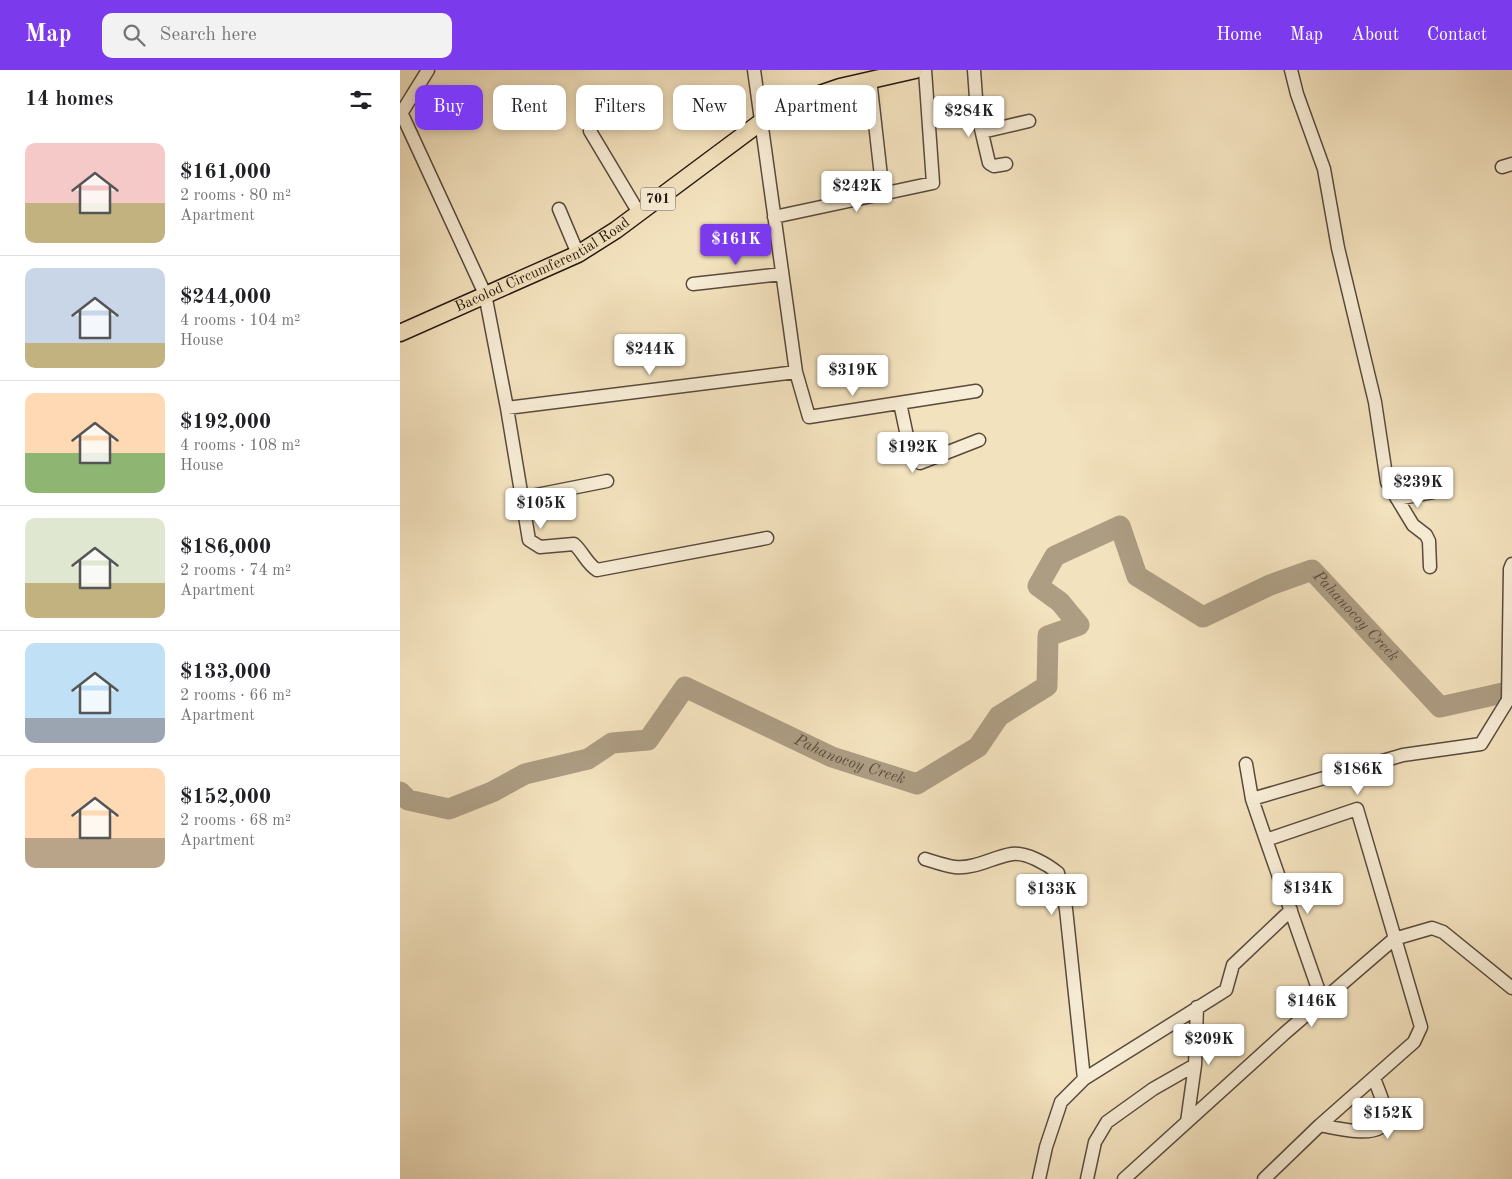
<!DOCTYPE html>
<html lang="en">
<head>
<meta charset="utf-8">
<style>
  :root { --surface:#fff; --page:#f2f2f2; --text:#202124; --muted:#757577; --line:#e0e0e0; --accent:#7c3aed }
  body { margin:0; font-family:"Old Standard TT",serif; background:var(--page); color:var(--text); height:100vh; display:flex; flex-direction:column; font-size:19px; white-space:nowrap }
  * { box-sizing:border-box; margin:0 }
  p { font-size:16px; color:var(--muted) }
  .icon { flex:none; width:28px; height:28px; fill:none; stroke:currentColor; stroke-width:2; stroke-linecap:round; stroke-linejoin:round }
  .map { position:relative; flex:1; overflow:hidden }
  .details { display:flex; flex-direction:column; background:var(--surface); width:400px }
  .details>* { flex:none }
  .hud { position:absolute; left:15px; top:15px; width:475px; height:45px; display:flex; gap:10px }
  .price { position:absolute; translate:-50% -42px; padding:0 11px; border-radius:5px; background:#fff; color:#222; font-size:16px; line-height:32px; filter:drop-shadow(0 1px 2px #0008) }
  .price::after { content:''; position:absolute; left:50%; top:30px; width:15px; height:11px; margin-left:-8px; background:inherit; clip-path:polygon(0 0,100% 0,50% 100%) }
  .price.on { background:var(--accent); color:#fff }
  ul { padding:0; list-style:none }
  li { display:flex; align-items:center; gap:15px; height:125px; padding:0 25px }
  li+li { border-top:1px solid var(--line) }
  li span { display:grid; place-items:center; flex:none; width:140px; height:100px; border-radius:10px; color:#555 }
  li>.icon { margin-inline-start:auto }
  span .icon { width:60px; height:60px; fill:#fffc; stroke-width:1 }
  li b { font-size:21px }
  h2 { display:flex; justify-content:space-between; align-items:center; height:60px; padding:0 25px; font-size:21px }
  .chip { padding:0 18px; border-radius:10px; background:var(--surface); box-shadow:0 2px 8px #0003; font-size:18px; line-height:45px }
  .chip.on { background:var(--accent); color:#fff }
  header { display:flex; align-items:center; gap:30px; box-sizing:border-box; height:70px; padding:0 25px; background:var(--accent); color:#fff }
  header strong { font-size:24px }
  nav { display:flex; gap:28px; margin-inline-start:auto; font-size:18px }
  .search { width:350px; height:45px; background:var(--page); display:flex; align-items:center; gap:12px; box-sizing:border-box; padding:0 18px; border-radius:10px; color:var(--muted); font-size:19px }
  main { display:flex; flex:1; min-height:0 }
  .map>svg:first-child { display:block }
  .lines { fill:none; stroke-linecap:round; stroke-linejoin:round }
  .river { stroke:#ad9d83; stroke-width:21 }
  .minor-casing { stroke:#594a3c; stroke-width:15 }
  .major-casing { stroke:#261810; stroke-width:19 }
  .minor { stroke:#f7ecd5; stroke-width:12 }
  .major { stroke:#f3e2be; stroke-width:16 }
  .labels { text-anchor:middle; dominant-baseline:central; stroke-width:4.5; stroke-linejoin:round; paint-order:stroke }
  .shield { fill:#f7ecd5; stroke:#65584b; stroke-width:1 }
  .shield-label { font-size:14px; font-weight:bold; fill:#261810 }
  .street-label { font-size:15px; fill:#261810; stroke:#f7ecd5 }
  .water-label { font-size:16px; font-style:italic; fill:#5c4d3e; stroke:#f7ecd5 }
</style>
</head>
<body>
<header>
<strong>Map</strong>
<div class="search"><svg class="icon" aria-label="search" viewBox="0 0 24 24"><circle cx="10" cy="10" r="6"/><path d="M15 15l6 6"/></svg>Search here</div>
<nav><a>Home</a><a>Map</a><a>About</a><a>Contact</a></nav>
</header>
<main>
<section class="details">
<h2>14 homes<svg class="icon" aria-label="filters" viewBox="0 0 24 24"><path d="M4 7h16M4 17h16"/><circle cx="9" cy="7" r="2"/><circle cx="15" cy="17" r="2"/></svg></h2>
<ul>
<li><span style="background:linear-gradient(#f6c9c9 60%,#c2b280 0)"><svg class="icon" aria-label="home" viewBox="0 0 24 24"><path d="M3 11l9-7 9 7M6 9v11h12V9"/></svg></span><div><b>$161,000</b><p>2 rooms · 80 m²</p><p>Apartment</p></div></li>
<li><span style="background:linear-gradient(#c9d6e8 75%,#c2b280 0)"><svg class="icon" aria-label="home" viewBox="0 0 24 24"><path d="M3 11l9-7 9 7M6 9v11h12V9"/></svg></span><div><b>$244,000</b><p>4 rooms · 104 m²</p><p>House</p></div></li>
<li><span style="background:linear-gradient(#ffd9b3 60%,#8fb573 0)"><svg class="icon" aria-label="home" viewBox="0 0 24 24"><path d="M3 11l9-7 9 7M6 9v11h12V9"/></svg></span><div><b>$192,000</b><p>4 rooms · 108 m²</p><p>House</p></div></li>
<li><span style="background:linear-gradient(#dfe7d0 65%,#c2b280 0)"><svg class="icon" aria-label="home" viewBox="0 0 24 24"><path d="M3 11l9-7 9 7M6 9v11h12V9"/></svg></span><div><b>$186,000</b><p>2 rooms · 74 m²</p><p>Apartment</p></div></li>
<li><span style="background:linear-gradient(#bfe0f5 75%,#9aa5b1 0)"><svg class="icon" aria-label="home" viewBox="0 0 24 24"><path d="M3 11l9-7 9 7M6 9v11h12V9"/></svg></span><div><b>$133,000</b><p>2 rooms · 66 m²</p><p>Apartment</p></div></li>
<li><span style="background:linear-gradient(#ffd9b3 70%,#b9a48a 0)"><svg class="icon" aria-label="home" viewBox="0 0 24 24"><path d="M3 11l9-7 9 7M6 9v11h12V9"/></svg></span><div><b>$152,000</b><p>2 rooms · 68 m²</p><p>Apartment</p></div></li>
</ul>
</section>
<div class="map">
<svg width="1112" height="1109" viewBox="0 0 1112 1109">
  <rect width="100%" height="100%" fill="#f3e2be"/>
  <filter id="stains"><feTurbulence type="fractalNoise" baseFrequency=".004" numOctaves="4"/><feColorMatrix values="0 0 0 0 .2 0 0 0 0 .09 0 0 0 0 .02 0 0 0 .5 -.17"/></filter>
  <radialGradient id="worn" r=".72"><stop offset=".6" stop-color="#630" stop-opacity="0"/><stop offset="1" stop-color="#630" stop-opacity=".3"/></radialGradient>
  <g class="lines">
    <!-- river -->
    <path class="river" id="s1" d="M0 722 8 730 49 739 92 722 125 704 188 689 212 673 248 670 285 617 432 687 517 714 578 677 599 646 647 616 648 566 679 555 660 532 638 516 655 486 720 456 737 506 803 547 870 515 912 500 1040 637 1112 621"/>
    <!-- minor casing -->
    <g class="minor-casing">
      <path id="minor" d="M354 0 396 302 409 347 576 321
        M574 0 577 42 589 93 594 96 606 94
        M891 0 897 24 924 99 938 178 975 332 987 412 1013 455 1026 465 1029 471 1030 497
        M470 9 483 124
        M0 40 85 224 107 338 129 470 140 477 174 474C183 482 187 494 197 500L367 468
        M2 42 28 0
        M190 61 239 143
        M582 62 629 51
        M1102 97 1112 94
        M159 139 178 184
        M374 147 533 113 525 0
        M293 214 382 204
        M500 333 511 385 520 393 579 370
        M107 338 396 302
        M121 428 207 411
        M997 429 1034 422
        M846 694 852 729 866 770 957 739 1021 957 1014 972 920 1055 864 1109
        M852 729 1003 685 1081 674 1108 630 1110 499 1112 494
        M866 770 922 930
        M525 789C535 792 546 796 555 797 575 799 593 787 612 784 626 782 647 794 658 803L666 839 684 1009
        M787 1052 795 995 797 937
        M920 1055C934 1058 982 1070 985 1050 987 1037 978 1020 974 1008
        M639 1109 646 1077 661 1032 684 1009 826 920 833 895 891 840
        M687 1109 695 1072 707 1052 753 1019 795 995
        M724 1109 885 963 994 869 1032 858 1043 862 1112 918"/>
    </g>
    <!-- major casing -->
    <g class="major-casing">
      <g id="major">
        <path id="s2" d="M0 263 178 184 216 160 361 52 405 29 440 17 515 0"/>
      </g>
    </g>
    <!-- minor -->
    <use href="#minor" class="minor"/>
    <!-- major -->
    <use href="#major" class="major"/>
  </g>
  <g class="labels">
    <!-- shield labels -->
    <rect class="shield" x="240.5" y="117.5" width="35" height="23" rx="4"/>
    <g class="shield-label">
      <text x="258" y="129">701</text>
    </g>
    <!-- street labels -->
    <g class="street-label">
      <text stroke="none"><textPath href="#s2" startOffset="158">Bacolod Circumferential Road</textPath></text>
    </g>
    <!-- water labels -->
    <g class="water-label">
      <text stroke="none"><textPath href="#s1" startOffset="1308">Pahanocoy Creek</textPath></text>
      <text stroke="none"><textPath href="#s1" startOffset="512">Pahanocoy Creek</textPath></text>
    </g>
  </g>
  <rect width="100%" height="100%" filter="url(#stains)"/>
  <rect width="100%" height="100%" fill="url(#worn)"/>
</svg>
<b class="price" style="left:569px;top:68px">$284K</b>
<b class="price" style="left:457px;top:143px">$242K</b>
<b class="price on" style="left:336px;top:196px">$161K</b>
<b class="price" style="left:250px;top:306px">$244K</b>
<b class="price" style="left:453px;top:327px">$319K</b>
<b class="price" style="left:513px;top:404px">$192K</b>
<b class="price" style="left:1018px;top:439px">$239K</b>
<b class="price" style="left:141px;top:460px">$105K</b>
<b class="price" style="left:958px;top:726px">$186K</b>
<b class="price" style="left:908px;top:845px">$134K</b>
<b class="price" style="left:652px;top:846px">$133K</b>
<b class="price" style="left:912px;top:958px">$146K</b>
<b class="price" style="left:809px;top:996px">$209K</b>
<b class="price" style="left:988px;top:1070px">$152K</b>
<div class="hud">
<a class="chip on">Buy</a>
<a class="chip">Rent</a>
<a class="chip">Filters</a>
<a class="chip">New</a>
<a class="chip">Apartment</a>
</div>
</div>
</main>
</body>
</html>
